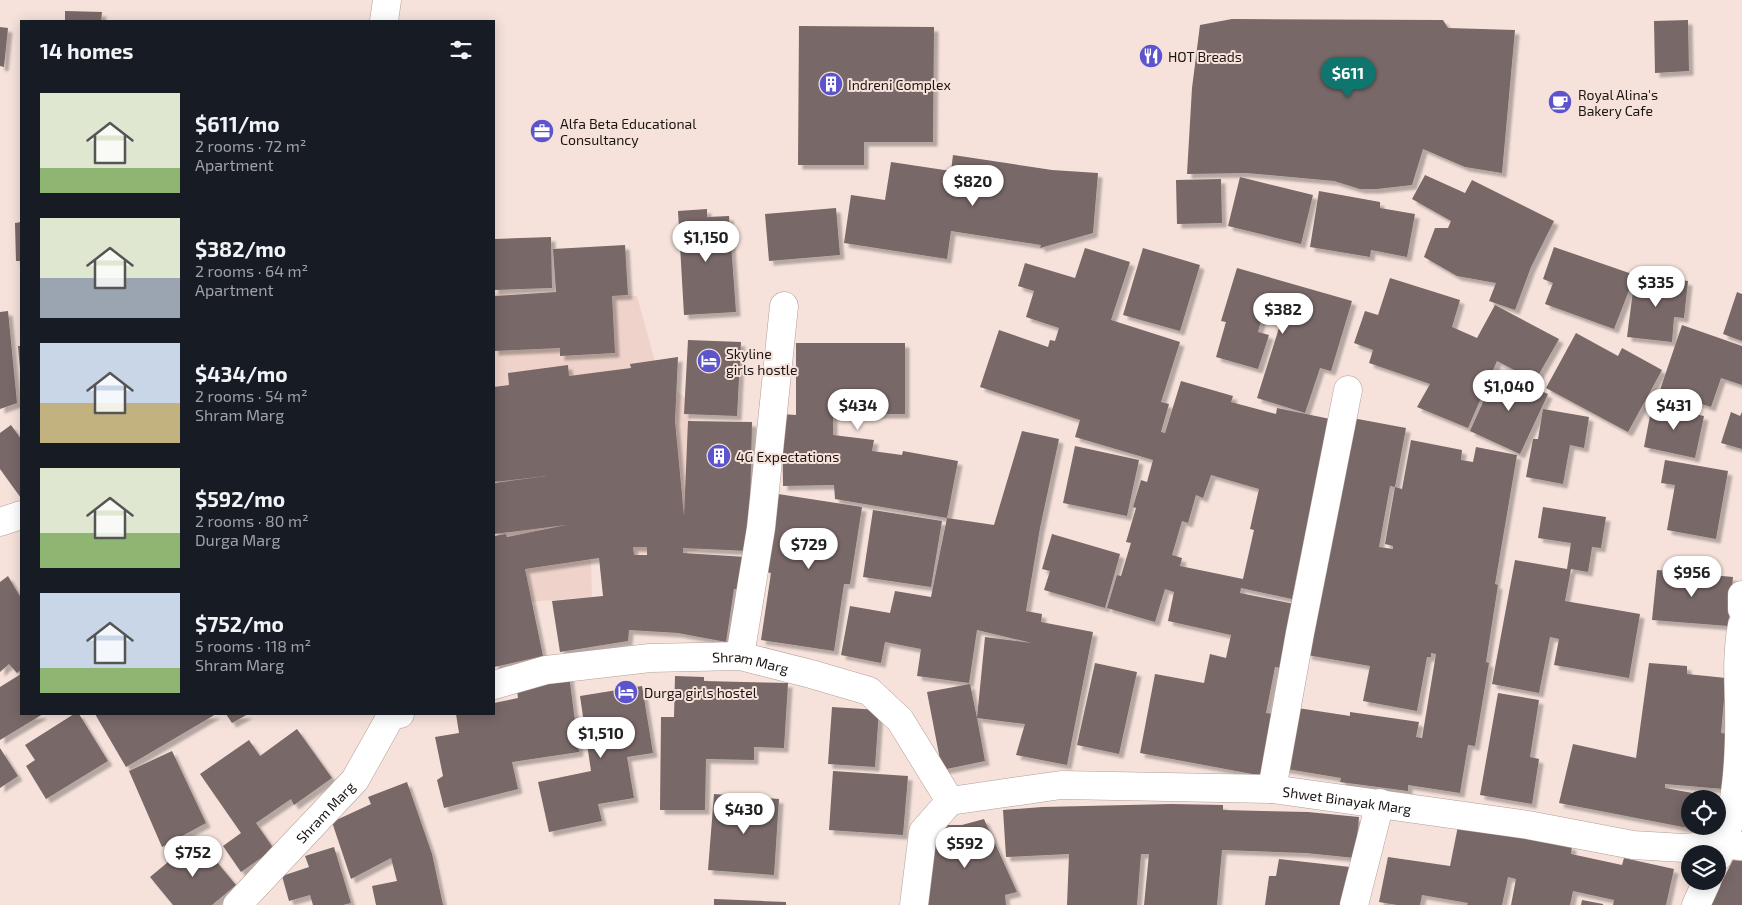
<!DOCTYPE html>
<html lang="en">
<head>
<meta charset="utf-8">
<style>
  :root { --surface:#171b24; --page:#242831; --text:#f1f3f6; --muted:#9ea1a6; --accent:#0f766e }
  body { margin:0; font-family:"Exo 2",sans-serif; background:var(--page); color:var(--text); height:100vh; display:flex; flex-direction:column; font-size:19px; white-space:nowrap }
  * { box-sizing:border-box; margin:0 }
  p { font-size:16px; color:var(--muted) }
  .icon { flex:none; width:28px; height:28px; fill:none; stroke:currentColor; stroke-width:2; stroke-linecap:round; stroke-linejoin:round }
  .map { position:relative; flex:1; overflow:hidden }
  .panel { position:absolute; left:20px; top:20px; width:475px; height:695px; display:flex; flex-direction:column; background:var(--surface); border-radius:0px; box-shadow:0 2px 12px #0003 }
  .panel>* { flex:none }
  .controls { position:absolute; left:1681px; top:790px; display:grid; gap:10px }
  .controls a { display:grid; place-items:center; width:45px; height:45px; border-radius:50%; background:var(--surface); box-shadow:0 2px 12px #0003; font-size:25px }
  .price { position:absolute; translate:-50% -42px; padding:0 11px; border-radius:18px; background:#fff; color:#222; font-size:16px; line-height:32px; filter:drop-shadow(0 1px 2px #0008) }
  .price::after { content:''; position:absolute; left:50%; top:30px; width:15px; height:11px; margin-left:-8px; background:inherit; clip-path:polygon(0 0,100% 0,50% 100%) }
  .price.on { background:var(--accent); color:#fff }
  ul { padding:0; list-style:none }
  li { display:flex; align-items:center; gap:15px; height:125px; padding:0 20px }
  li span { display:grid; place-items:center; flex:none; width:140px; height:100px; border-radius:0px; color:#555 }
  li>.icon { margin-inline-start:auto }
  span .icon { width:60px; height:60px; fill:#fffc; stroke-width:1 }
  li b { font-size:21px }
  h2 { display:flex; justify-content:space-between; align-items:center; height:60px; padding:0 20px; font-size:21px }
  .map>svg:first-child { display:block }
  .built { fill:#efd3ca }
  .building { fill:#796767; fill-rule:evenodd; filter:url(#shadow) }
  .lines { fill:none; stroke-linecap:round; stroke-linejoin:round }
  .street-casing { stroke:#b09e97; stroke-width:29 }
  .street { stroke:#fff; stroke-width:28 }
  .labels { text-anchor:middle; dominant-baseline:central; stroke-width:4; stroke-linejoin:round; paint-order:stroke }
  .poi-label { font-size:14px; fill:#1c1613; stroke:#f6e2db; text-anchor:start }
  .street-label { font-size:14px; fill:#1c1613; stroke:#f6e2db }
</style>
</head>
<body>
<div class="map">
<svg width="1742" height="905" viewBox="0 0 1742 905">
  <defs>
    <filter id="shadow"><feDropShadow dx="4.5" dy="4.5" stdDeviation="1" flood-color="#0004"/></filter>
  </defs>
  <rect width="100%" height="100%" fill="#f6e2db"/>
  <!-- built -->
  <path class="built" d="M494 293 637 296 660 380 690 401 697 551 591 557 592 597 494 605Z"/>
  <!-- building -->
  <path class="building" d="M65 11 102 12 101 21H65Z
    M1232 19 1443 20 1448 28 1515 30 1502 173 1465 167 1423 149 1412 185 1377 189H1360L1334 181 1246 173 1187 174 1192 88 1200 25Z
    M1688 20 1689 71 1655 73 1654 21Z
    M799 26 934 27 933 142H864V165H798Z
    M0 27 8 28 4 67 0 66Z
    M953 155 1052 170 1098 173 1093 233 1040 248 1041 245 951 231 947 259 844 243 851 195 885 200 891 162 951 171Z
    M1425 175 1465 193 1472 180 1554 221 1531 267 1515 310 1489 301 1496 283 1457 276 1424 257 1435 228H1448L1451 221 1412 199Z
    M1240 177 1313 195 1301 244 1228 226Z
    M1221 179 1222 223 1177 224 1176 180Z
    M1319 191 1380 202V208L1415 214 1407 257 1371 250 1370 257 1310 247Z
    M836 208 840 255 769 261 765 214Z
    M707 209V217L729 216 736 312 684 315 678 211Z
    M21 222V261H16L15 223Z
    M551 237 552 288 494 290V239Z
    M625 245 628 295 612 296 615 353 560 356V348L494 351V296L556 292 553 249Z
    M1554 247 1635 275 1614 329 1545 304 1553 283 1543 279Z
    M1085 248 1130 262 1111 320 1180 342 1161 402 1169 404 1161 432 1165 433 1181 381 1233 396 1231 402 1276 414 1277 408 1335 420 1304 541 1292 599 1241 588 1240 593 1294 604 1281 668 1275 667 1266 713 1274 714 1263 776 1140 753 1155 674 1204 683 1210 654 1226 658 1231 635 1168 621 1174 592 1165 589 1155 622 1107 608 1117 575 1121 576 1131 543 1126 542 1136 508 1133 507 1141 480 1147 482 1153 460 1075 437 1080 420 980 387 999 330 1048 347 1050 340 1055 341 1059 328 1026 317 1034 291 1018 286 1025 263 1075 278ZM1211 475 1259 489 1250 529 1254 530 1243 579 1180 566 1182 558 1172 555 1182 521 1188 523 1196 495 1203 498Z
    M1143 248 1200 265 1180 331 1123 315Z
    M1237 268 1352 301 1331 371 1320 368 1305 413 1257 398 1284 312 1265 306 1258 332 1269 335 1258 369 1216 357 1226 322 1221 321Z
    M1635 275 1688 281 1684 318 1674 317 1672 342 1627 337Z
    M1390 278 1460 300 1452 327 1477 338 1495 305 1559 339 1535 381 1497 361 1468 428 1417 407 1430 384 1369 363 1373 350 1354 343 1365 311 1378 315Z
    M1737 292 1742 294V341L1723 334Z
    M8 311 17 403 0 409V312Z
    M1682 325 1742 346V385L1721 378 1711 407 1660 390Z
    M1576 333 1618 356 1622 348 1662 370 1628 432 1546 388Z
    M688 340 741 342 737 416 684 414Z
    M796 343H905V414H833V435L874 440 872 451 902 455 903 451 958 461 947 518 835 499 834 485 783 486 782 414 796 415Z
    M18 346H21V369H20Z
    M678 357 675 421 684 516 688 421 752 422 749 551 683 548V553L746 557 743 589H734L726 642 678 633 629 630 628 641 560 652 552 601 603 596 599 558 525 569 543 656 494 667V536L506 534 507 537 566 525 494 534V483L547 476 494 482V387L509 385 508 373 568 365 569 376 631 368 630 364ZM633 547H647V555H634Z
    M1497 371 1548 394 1520 454 1470 431Z
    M1652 405 1704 416 1695 458 1644 447Z
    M1543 409 1589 417 1584 448 1570 445 1563 484 1526 477 1533 439H1538Z
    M1731 412 1740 416 1742 412V449L1721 443Z
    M1347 417 1406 428 1395 487 1390 486 1379 547 1393 549V546L1385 544 1395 487 1402 489 1411 440 1462 450 1461 460 1473 462 1476 447 1517 455 1495 584 1498 585 1486 662 1489 663 1475 746 1468 745 1460 793 1408 785V791L1340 782 1341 778 1281 768 1291 707 1350 716V712L1419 722 1416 737 1422 738 1436 654 1431 653V657H1427L1417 711 1363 701 1370 666 1307 655Z
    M11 425 21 439V498L0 469V433Z
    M1022 431 1059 439 1040 528 1026 611 1042 614 1041 622 1093 632 1067 765 1016 755 1025 724 977 718 985 761 942 770 927 692 970 684 977 718 985 637 1032 643 977 630 969 683 917 676 921 649 885 642 881 663 841 655 850 606 890 613 895 591 931 597 947 518 994 525Z
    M1075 446 1139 460 1127 516 1063 503Z
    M1665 460 1728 471 1716 539 1667 530 1675 485 1661 483Z
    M778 494 862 507 850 584H844L834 651 761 640 771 573 766 572Z
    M1543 507 1606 517 1601 548 1592 547 1588 572 1571 569 1565 601 1640 614 1629 678 1554 665 1559 639 1550 637 1539 693 1492 684 1515 560 1567 569 1571 543 1538 538Z
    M873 510 942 521 931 587 863 577Z
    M1052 534 1120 554 1105 608 1044 590 1050 571 1042 569Z
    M1657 570 1733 577 1728 626 1652 620Z
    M8 576 21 598V670L17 673 9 664 0 672V582Z
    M1095 663 1137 672 1119 754 1077 745Z
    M1649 663 1687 666V674L1726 678 1721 733 1729 734 1724 789 1665 784V788L1720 798 1718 806V799H1690V826H1715L1714 833 1559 803 1573 744 1636 758Z
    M21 674V714H43L0 740V687Z
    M569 675 579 752 512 762 518 789 444 808 437 780 443 776 435 737 459 733 456 714H494V703L518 698 516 682Z
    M675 676 704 677V681L788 683 784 748 754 747V760L706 759 705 810H660L661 717H674Z
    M642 686 653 753 627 757 634 798 598 804 602 821 549 832 538 782 591 771 580 696Z
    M1498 693 1539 700 1530 757 1539 759 1532 804 1480 795Z
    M832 707 879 710 875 767 828 764Z
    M74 714H79L108 761 46 799 26 766 35 760 25 745Z
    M95 714H216L126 767Z
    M226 714H248L232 723Z
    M297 729 332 778 294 805 291 799 256 823 274 849 241 872 223 846 241 833 200 774 249 740 260 756Z
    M0 748 18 776 0 788Z
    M172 751 206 823 162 847 129 771Z
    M833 771 908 776 903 835 829 830Z
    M407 782 432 854 443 905H376L372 886 397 881 391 858 351 879 332 822 371 804 368 797Z
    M714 794 779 799 774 875 708 870Z
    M1171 804 1223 805V810L1308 812 1359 817 1355 858 1306 853 1222 850 1217 905H1144L1149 854H1141L1137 905H1067L1069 854 1006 857 1003 810 1042 807Z
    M984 819 1017 892 1005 895 1006 905H920L929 844 947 825H962Z
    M1458 826 1572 846 1571 854 1622 865 1624 858 1674 869 1666 905H1613L1614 900 1573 891 1570 905H1511L1516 879 1508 877 1502 905H1467L1468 903 1422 895 1420 905H1397L1379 902 1388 857 1450 866Z
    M197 838 236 885 212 905H173L150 877Z
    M334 847 351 903 343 905H313L310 895 289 901 282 876 309 867 305 856Z
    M1279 859 1350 867 1346 905H1265L1269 876H1276Z
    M1733 860 1742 861V905H1710Z
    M714 899 786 902V905H714Z
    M1582 900 1603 904V905H1581Z"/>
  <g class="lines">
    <!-- street casing -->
    <g class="street-casing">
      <g id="street">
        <path d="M384 21 387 0"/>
        <path d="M0 522 21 515"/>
        <path d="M1742 595V609"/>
        <path d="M740 656 761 528 784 306"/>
        <path id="s1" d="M494 685 546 670 650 658 740 656 811 674 869 691 900 720 950 801"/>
        <path d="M1272 789 1300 633 1348 390"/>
        <path id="s2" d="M950 801 1061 785 1272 789 1528 825 1633 845 1683 848 1723 845 1742 846"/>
        <path d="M1718 857C1738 810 1740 753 1739 702 1738 675 1737 651 1742 625"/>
        <path id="s3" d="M237 905 355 780 392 714H400"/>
        <path d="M914 905 923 832 950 801"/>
        <path d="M1354 905 1380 803"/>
        <path d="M1696 905 1707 881"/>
      </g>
    </g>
    <!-- street -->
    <use href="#street" class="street"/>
  </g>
  <!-- icons -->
  <defs>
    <g id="restaurant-disc" transform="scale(1.25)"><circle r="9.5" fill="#5b54cc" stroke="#f6e2db"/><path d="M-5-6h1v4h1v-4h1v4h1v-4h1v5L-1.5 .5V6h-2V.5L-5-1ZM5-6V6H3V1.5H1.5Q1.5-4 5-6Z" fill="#fff"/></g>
    <g id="building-disc" transform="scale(1.25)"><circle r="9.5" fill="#5b54cc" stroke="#f6e2db"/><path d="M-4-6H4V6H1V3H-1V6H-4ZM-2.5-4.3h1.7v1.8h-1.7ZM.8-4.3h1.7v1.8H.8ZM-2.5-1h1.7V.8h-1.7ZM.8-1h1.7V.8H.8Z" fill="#fff"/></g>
    <g id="cafe-disc" transform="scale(1.25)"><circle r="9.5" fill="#5b54cc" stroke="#f6e2db"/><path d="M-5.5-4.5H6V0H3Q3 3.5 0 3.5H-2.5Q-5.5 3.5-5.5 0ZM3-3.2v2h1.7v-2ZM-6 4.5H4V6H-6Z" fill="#fff"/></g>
    <g id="office-disc" transform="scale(1.25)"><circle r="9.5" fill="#5b54cc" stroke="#f6e2db"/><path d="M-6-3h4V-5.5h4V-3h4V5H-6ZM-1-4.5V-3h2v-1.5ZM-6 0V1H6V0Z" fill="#fff"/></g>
    <g id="hotel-disc" transform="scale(1.25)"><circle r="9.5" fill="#5b54cc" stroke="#f6e2db"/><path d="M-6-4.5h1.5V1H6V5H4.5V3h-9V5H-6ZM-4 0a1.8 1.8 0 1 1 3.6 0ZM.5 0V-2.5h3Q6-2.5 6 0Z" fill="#fff"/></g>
  </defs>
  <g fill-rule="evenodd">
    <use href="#restaurant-disc" x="1151" y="56"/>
    <use href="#building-disc" x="831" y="84"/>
    <use href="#cafe-disc" x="1560" y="102"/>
    <use href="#office-disc" x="542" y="131"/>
    <use href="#hotel-disc" x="709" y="361"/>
    <use href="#building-disc" x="719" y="456"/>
    <use href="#hotel-disc" x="626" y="692"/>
  </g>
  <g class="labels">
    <!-- poi labels -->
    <g class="poi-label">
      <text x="1168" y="56">HOT Breads</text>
      <text x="848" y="84">Indreni Complex</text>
      <text x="1578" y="94">Royal Alina's<tspan x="1578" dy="16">Bakery Cafe</tspan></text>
      <text x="560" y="123">Alfa Beta Educational<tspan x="560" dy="16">Consultancy</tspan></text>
      <text x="726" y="353">Skyline<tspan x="726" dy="16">girls hostle</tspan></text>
      <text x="736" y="456">4G Expectations</text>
      <text x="644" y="692">Durga girls hostel</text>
    </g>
    <!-- street labels -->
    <g class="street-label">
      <text stroke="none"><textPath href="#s1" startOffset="260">Shram Marg</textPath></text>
      <text stroke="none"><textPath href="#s2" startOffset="399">Shwet Binayak Marg</textPath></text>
      <text stroke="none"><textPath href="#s3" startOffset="128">Shram Marg</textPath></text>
    </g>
  </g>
</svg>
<div class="controls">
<a><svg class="icon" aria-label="locate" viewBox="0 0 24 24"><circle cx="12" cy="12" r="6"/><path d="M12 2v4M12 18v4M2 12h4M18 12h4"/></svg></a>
<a><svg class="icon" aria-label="layers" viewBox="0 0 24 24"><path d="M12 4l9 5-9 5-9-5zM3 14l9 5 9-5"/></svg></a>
</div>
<b class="price on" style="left:1348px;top:99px">$611</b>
<b class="price" style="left:973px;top:207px">$820</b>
<b class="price" style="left:706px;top:263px">$1,150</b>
<b class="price" style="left:1656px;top:308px">$335</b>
<b class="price" style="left:1283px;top:335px">$382</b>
<b class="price" style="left:1509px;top:412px">$1,040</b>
<b class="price" style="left:858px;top:431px">$434</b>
<b class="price" style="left:1674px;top:431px">$431</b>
<b class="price" style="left:809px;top:570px">$729</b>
<b class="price" style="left:1692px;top:598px">$956</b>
<b class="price" style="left:601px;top:759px">$1,510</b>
<b class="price" style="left:744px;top:835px">$430</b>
<b class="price" style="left:965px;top:869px">$592</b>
<b class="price" style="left:193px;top:878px">$752</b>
<section class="panel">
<h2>14 homes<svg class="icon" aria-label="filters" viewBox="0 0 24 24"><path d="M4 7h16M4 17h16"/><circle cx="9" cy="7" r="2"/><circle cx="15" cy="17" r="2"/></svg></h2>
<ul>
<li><span style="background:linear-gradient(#dfe7d0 75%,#8fb573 0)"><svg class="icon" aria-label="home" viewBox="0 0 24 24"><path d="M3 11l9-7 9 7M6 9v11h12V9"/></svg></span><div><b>$611/mo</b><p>2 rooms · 72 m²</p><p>Apartment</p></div></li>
<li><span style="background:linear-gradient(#dfe7d0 60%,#9aa5b1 0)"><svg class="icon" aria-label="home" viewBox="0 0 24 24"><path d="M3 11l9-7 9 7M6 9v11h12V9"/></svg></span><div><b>$382/mo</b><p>2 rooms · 64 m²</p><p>Apartment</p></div></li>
<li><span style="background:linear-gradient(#c9d6e8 60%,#c2b280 0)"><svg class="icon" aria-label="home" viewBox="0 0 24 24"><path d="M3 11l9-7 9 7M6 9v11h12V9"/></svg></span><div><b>$434/mo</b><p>2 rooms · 54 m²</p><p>Shram Marg</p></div></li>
<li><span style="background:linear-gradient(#dfe7d0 65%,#8fb573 0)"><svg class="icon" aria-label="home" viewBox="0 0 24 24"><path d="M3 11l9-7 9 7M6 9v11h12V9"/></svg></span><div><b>$592/mo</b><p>2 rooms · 80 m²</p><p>Durga Marg</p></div></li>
<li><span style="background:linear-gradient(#c9d6e8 75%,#8fb573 0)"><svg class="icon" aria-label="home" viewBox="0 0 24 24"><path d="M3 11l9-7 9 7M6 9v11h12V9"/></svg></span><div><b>$752/mo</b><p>5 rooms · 118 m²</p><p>Shram Marg</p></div></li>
</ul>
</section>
</div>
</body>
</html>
